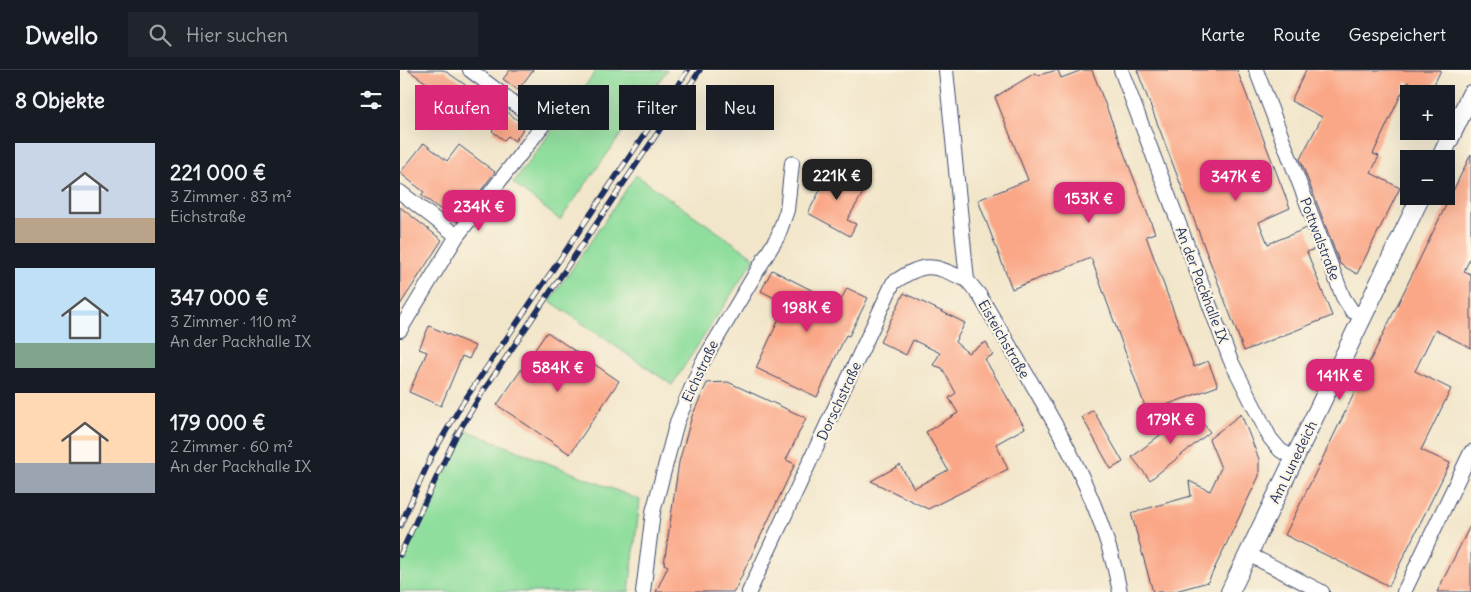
<!DOCTYPE html>
<html lang="de">
<head>
<meta charset="utf-8">
<style>
  :root { --surface:#171b24; --page:#20242c; --text:#f1f3f6; --muted:#9ea1a6; --line:#363941; --accent:#db2777 }
  body { margin:0; font-family:Delius,sans-serif; background:var(--page); color:var(--text); height:100vh; display:flex; flex-direction:column; font-size:19px; white-space:nowrap }
  * { box-sizing:border-box; margin:0 }
  p { font-size:16px; color:var(--muted) }
  .icon { flex:none; width:28px; height:28px; fill:none; stroke:currentColor; stroke-width:2; stroke-linecap:round; stroke-linejoin:round }
  .map { position:relative; flex:1; overflow:hidden }
  .panel { display:flex; flex-direction:column; background:var(--surface); width:400px }
  .panel>* { flex:none }
  .hud { position:absolute; left:15px; top:15px; width:475px; height:45px; display:flex; gap:10px }
  .controls { position:absolute; left:1000px; top:15px; display:grid; gap:10px }
  .controls a { display:grid; place-items:center; width:55px; height:55px; border-radius:0px; background:var(--surface); box-shadow:0 5px 20px #0002; font-size:25px }
  .price { position:absolute; translate:-50% -42px; padding:0 11px; border-radius:10px; background:var(--accent); color:#fff; font-size:16px; line-height:32px; filter:drop-shadow(0 1px 2px #0008) }
  .price::after { content:''; position:absolute; left:50%; top:30px; width:15px; height:11px; margin-left:-8px; background:inherit; clip-path:polygon(0 0,100% 0,50% 100%) }
  .price.active { background:#222; color:#fff }
  ul { padding:0; list-style:none }
  li { display:flex; align-items:center; gap:15px; height:125px; padding:0 15px }
  li span { display:grid; place-items:center; flex:none; width:140px; height:100px; border-radius:0px; color:#555 }
  li>.icon { margin-inline-start:auto }
  span .icon { width:60px; height:60px; fill:#fffc; stroke-width:1 }
  li b { font-size:21px }
  h2 { display:flex; justify-content:space-between; align-items:center; height:60px; padding:0 15px; font-size:21px }
  .chip { padding:0 18px; border-radius:0px; background:var(--surface); box-shadow:0 5px 20px #0002; font-size:18px; line-height:45px }
  .chip.active { background:var(--accent); color:#fff }
  header { display:flex; align-items:center; gap:30px; box-sizing:border-box; height:70px; padding:0 25px; background:var(--surface); border-bottom:1px solid var(--line) }
  header strong { font-size:24px }
  nav { display:flex; gap:28px; margin-inline-start:auto; font-size:18px }
  .search { width:350px; height:45px; background:var(--page); display:flex; align-items:center; gap:12px; box-sizing:border-box; padding:0 18px; border-radius:0px; color:var(--muted); font-size:19px }
  main { display:flex; flex:1; min-height:0 }
  .map>svg:first-child { display:block }
  .green { fill:#90de9d; stroke:#56867e }
  .building { fill:#faa787 }
  .lines { fill:none; stroke-linecap:round; stroke-linejoin:round }
  .minor-casing { stroke:#3b4a6e; stroke-width:16 }
  .tertiary-casing { stroke:#3b4a6e; stroke-width:20 }
  .minor { stroke:#fff; stroke-width:14 }
  .tertiary { stroke:#fff; stroke-width:18 }
  .rail-casing { stroke:#1b2f5e; stroke-width:5.5 }
  .rail { stroke:#fcf5e5; stroke-width:4; stroke-dasharray:11; stroke-linecap:butt }
  .labels { text-anchor:middle; dominant-baseline:central; stroke-width:4.5; stroke-linejoin:round; paint-order:stroke }
  .street-label { font-size:14px; fill:#1b2f5e; stroke:#fcf5e5 }
</style>
</head>
<body>
<header>
<strong>Dwello</strong>
<div class="search"><svg class="icon" aria-label="search" viewBox="0 0 24 24"><circle cx="10" cy="10" r="6"/><path d="M15 15l6 6"/></svg>Hier suchen</div>
<nav><a>Karte</a><a>Route</a><a>Gespeichert</a></nav>
</header>
<main>
<section class="panel">
<h2>8 Objekte<svg class="icon" aria-label="filters" viewBox="0 0 24 24"><path d="M4 7h16M4 17h16"/><circle cx="9" cy="7" r="2"/><circle cx="15" cy="17" r="2"/></svg></h2>
<ul>
<li><span style="background:linear-gradient(#c9d6e8 75%,#b9a48a 0)"><svg class="icon" aria-label="home" viewBox="0 0 24 24"><path d="M3 11l9-7 9 7M6 9v11h12V9"/></svg></span><div><b>221 000 €</b><p>3 Zimmer · 83 m²</p><p>Eichstraße</p></div></li>
<li><span style="background:linear-gradient(#bfe0f5 75%,#7fa58c 0)"><svg class="icon" aria-label="home" viewBox="0 0 24 24"><path d="M3 11l9-7 9 7M6 9v11h12V9"/></svg></span><div><b>347 000 €</b><p>3 Zimmer · 110 m²</p><p>An der Packhalle IX</p></div></li>
<li><span style="background:linear-gradient(#ffd9b3 70%,#9aa5b1 0)"><svg class="icon" aria-label="home" viewBox="0 0 24 24"><path d="M3 11l9-7 9 7M6 9v11h12V9"/></svg></span><div><b>179 000 €</b><p>2 Zimmer · 60 m²</p><p>An der Packhalle IX</p></div></li>
</ul>
</section>
<div class="map">
<svg width="1071" height="522" viewBox="0 0 1071 522">
  <rect width="100%" height="100%" fill="#fcf5e5"/>
  <filter id="ink" filterUnits="userSpaceOnUse"><feTurbulence type="fractalNoise" baseFrequency=".02" numOctaves="2"/><feDisplacementMap in="SourceGraphic" scale="10" xChannelSelector="R" yChannelSelector="G"/><feConvolveMatrix kernelMatrix="1 2 1 2 8 2 1 2 1" color-interpolation-filters="sRGB"/></filter>
  <filter id="wash" filterUnits="userSpaceOnUse"><feTurbulence type="fractalNoise" baseFrequency=".0096" numOctaves="4" result="noise"/><feDisplacementMap in="SourceGraphic" scale="20" xChannelSelector="R" yChannelSelector="G"/><feGaussianBlur stdDeviation="1.12" result="paint"/><feColorMatrix in="noise" values="0 0 0 0 0 0 0 0 0 0 0 0 0 0 0 0 0 1.4 0 .05"/><feComposite in="paint" operator="in"/></filter>
  <g filter="url(#wash)">
    <rect width="100%" height="100%" fill="#f2e6ca"/>
    <!-- green -->
    <path class="green" d="M197 0H267L160 150 113 113Z
      M236 105 355 188 272 315 150 231Z
      M66 360 240 430 229 522H0V496L40 409Z"/>
    <g id="blocks">
      <!-- building -->
      <path class="building" d="M8 0H44L81 26 69 44 48 29 43 37 29 27 35 19Z
        M110 0H133L118 20 103 9Z
        M658 0 661 8 682 0H692L755 163 746 166 794 297 808 291 818 316 747 342 691 188 612 219 578 130 628 110 595 27 635 3 638 5Z
        M737 0H837L890 138 859 152 868 174 907 158 915 179 907 182 932 246 844 281Z
        M906 0H1041L1030 23 1007 12 973 84 979 86 971 103 1000 118 957 204 940 194 900 89 922 47 891 31Z
        M102 38 125 56 115 71 108 66 104 70 92 61 96 57 90 53Z
        M24 73 47 91 59 75 95 102 57 152 21 125 24 122 0 103Z
        M1071 84V187L1064 201 1071 204V278L1035 260 1015 301 1051 319 1021 380 1050 393 989 516 885 465Z
        M433 96 453 107 463 123 447 150 456 154 450 166 408 143Z
        M0 137 42 170 0 235Z
        M372 200 439 234 447 218 468 228 449 266 446 265 417 327 356 298 386 234 361 221Z
        M504 223 565 253 555 272 568 283 586 272 593 285 585 289 625 358 596 374 608 399 528 439 471 411 500 395 514 418 548 400 526 362 558 343 549 328 556 323 542 298 533 295 540 283 513 270 506 285 480 272Z
        M29 256 75 276 69 289 62 286 41 336 9 322 27 282 19 279Z
        M147 262 219 311 170 384 97 335Z
        M328 312 406 348 386 390 395 394 334 522H256L268 496 264 494 279 392 292 346 307 313Z
        M693 340 723 392 711 399 682 347Z
        M792 340 810 362 750 410 732 387Z
        M841 344 859 389V406L808 512 772 522H753L731 443 791 426 789 411 810 421 821 398 809 369Z
        M1071 454V522H1037Z"/>
    </g>
  </g>
  <g filter="url(#ink)">
    <use href="#blocks" fill-opacity="0" stroke="#3b4a6e" stroke-width="1"/>
    <g class="lines">
      <!-- minor casing -->
      <g class="minor-casing">
        <path id="minor" d="M546 0 567 210 580 226C635 321 699 412 720 522
          M721 0 830 289 870 368 880 380 894 389
          M856 0 943 227 952 241 963 246
          M0 122 57 166
          M0 260 57 166 143 55 70 0
          M848 484 922 522
          M243 522 253 442 277 352 302 293 378 166 387 140 392 93
          M349 522 493 213C526 190 533 195 567 210
          M1004 522 1071 382"/>
      </g>
      <!-- tertiary casing -->
      <g class="tertiary-casing">
        <path id="tertiary" d="M1040 89 1071 24
          M830 522 1021 126"/>
      </g>
      <!-- minor -->
      <use href="#minor" class="minor"/>
      <!-- tertiary -->
      <use href="#tertiary" class="tertiary"/>
      <!-- rail casing -->
      <g class="rail-casing">
        <path id="rail" d="M0 456 32 385 62 334 288 0
          M0 485 56 366 82 323 300 0"/>
      </g>
      <!-- rail -->
      <use href="#rail" class="rail"/>
    </g>
  </g>
  <g class="labels">
    <!-- street labels -->
    <g class="street-label">
      <text transform="translate(920 169) rotate(69)">Pottwalstraße</text>
      <text transform="translate(802 215) rotate(69)">An der Packhalle IX</text>
      <text transform="translate(604 269) rotate(60)">Eisteichstraße</text>
      <text transform="translate(300 301) rotate(-65)">Eichstraße</text>
      <text transform="translate(439 331) rotate(-65)">Dorschstraße</text>
      <text transform="translate(893 392) rotate(-64)">Am Lunedeich</text>
    </g>
  </g>
</svg>
<div class="controls">
<a>+</a>
<a>−</a>
</div>
<b class="price active" style="left:437px;top:131px">221K €</b>
<b class="price" style="left:836px;top:132px">347K €</b>
<b class="price" style="left:689px;top:154px">153K €</b>
<b class="price" style="left:79px;top:162px">234K €</b>
<b class="price" style="left:407px;top:263px">198K €</b>
<b class="price" style="left:158px;top:323px">584K €</b>
<b class="price" style="left:940px;top:331px">141K €</b>
<b class="price" style="left:771px;top:375px">179K €</b>
<div class="hud">
<a class="chip active">Kaufen</a>
<a class="chip">Mieten</a>
<a class="chip">Filter</a>
<a class="chip">Neu</a>
</div>
</div>
</main>
</body>
</html>
